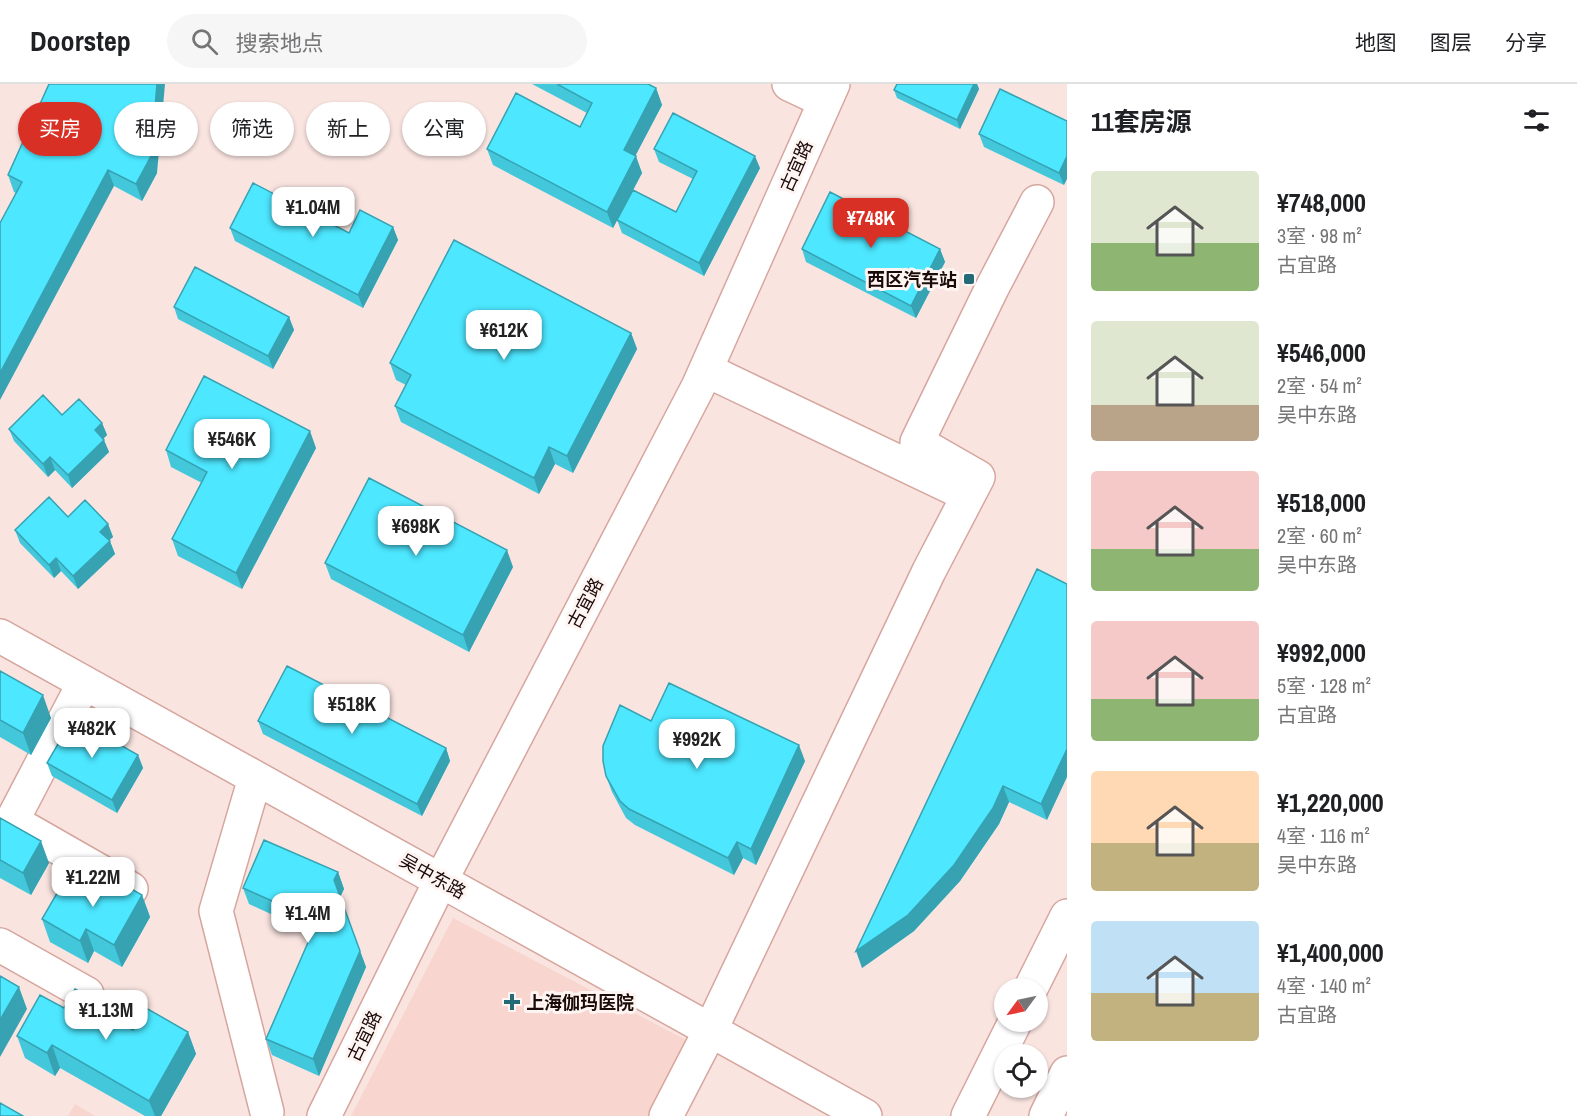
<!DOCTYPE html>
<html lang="zh">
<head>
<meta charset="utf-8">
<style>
  :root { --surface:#fff; --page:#f6f6f6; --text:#202124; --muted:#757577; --line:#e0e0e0; --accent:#d93025 }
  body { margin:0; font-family:"Archivo Narrow","Noto Sans SC",sans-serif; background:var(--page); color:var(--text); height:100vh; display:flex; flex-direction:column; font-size:22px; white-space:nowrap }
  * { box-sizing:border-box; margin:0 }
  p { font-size:20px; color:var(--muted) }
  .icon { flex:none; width:33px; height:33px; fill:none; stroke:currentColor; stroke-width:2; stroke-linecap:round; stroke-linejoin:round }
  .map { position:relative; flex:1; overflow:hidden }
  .side { display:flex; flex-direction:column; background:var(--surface); width:510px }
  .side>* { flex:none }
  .guide { position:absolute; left:18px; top:18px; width:570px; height:54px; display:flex; gap:12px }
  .needle { width:39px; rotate:237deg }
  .controls { position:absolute; left:994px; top:894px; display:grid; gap:12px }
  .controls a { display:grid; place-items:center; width:54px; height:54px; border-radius:50%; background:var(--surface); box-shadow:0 2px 4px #0004; font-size:30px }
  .price { position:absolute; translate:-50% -51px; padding:0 14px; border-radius:12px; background:#fff; color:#222; font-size:20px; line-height:39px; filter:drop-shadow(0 2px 3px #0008) }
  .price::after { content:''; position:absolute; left:50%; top:36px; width:18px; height:14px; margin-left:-9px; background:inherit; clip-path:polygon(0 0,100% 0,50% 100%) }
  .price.current { background:var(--accent); color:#fff }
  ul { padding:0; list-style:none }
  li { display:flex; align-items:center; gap:18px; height:150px; padding:0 24px }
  li span { display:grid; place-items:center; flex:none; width:168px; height:120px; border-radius:6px; color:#555 }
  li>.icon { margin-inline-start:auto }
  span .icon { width:72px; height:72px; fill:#fffc; stroke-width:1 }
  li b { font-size:26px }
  h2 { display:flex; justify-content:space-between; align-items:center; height:72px; padding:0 24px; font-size:26px }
  .tag { padding:0 21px; border-radius:27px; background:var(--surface); box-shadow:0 2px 4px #0004; font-size:21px; line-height:54px }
  .tag.current { background:var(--accent); color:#fff }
  header { display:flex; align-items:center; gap:36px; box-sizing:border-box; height:84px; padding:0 30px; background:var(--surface); border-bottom:2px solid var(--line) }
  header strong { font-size:28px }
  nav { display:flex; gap:33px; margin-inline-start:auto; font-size:21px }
  .search { width:420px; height:54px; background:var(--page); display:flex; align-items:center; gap:15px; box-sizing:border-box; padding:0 21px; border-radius:33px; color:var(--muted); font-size:22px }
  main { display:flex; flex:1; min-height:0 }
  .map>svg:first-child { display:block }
  .built { fill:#f8d5ce }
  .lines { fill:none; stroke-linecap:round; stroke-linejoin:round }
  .minor-casing { stroke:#d6a69e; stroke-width:36 }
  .highway-casing { stroke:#d6a69e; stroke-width:36 }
  .minor { stroke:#fff; stroke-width:33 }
  .highway { stroke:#fff; stroke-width:33 }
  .wall { fill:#42c7db }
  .shaded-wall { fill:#36a2b2 }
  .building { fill:#4de7ff; stroke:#36a2b2; stroke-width:1.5 }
  .poi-dot { fill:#226b77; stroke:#fef4f2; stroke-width:2 }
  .labels { text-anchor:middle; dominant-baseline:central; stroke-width:6; stroke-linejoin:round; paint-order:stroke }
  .street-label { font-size:18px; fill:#1a0a08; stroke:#fef4f2 }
  .poi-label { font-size:18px; font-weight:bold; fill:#1a0a08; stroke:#fef4f2; text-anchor:end }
</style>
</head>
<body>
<header>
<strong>Doorstep</strong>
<div class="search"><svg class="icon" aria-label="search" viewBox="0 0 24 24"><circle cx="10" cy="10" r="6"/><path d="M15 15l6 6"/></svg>搜索地点</div>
<nav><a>地图</a><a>图层</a><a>分享</a></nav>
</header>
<main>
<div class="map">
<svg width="1067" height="1032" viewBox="0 0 1067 1032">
  <rect width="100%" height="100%" fill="#f9e4e0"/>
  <!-- built -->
  <path class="built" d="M453 834 686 956 647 1032H351Z
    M75 1020 95 1032H68Z"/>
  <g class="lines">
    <!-- minor casing -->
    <g class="minor-casing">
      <path id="minor" d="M789 0 825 17
        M706 286 968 411
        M0 552 865 1032
        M84 599 12 737 131 805
        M255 694 216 827 267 1028
        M0 861 87 910
        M324 1032 441 796 698 303 833 0
        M666 1032 710 947 929 487 978 393 917 358 992 204 1037 118"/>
    </g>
    <!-- highway casing -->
    <g class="highway-casing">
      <path id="highway" d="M1031 904 1067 832
        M968 1032 1015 938
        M1046 1032 1067 989"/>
    </g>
    <!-- minor -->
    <use href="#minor" class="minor"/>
    <!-- highway -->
    <use href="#highway" class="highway"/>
  </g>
  <!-- wall -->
  <path class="wall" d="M49 0 157 89 142 117 114 102 16 109 14 108 8 91Z
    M532 0H648L656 4 662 21 635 72 642 89 613 144 493 81 487 65 580 43 587 29Z
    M897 0H977L979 5 960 45 897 14 894 6Z
    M1067 37 1064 101 984 63 979 50Z
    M654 65 760 84 704 192 622 149 617 136 676 128 693 95 659 78Z
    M393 143 398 156 363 224 235 157 230 144 349 149Z
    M802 165H940L945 178 916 234 806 178Z
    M174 223 289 233 294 246 273 285 178 235Z
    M631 249 637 265 573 389 555 380 539 410 401 338 395 322 406 301 396 296 390 279Z
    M62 331 102 339 107 351 103 355 109 368 72 404 55 386 48 393 14 357 9 345Z
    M316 364 242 505 178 472 172 455 202 399 171 383 166 366Z
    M68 433 108 440 113 453 109 456 115 470 78 505 61 487 54 494 20 459 15 446Z
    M325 479 513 483 469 568 331 495Z
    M1037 485 1047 736 1009 718 999 740 960 797 914 847 862 884Z
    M0 587 51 634 31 671 0 653Z
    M258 637 446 664 450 677 422 732 263 650Z
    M651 637 805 677 756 781 743 774 734 791 635 741 626 734 612 708 606 692Z
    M138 671 143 684 117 729 52 692 47 679Z
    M0 734 49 779 31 811 0 794Z
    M338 788 344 805 340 813 366 883 319 992 272 971 266 955 312 849 249 820 243 804Z
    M91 806 142 811 150 833 122 883 94 867 88 879 50 858 42 835Z
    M64 924 108 932 133 946 188 948 196 970 161 1032H145L60 984 55 992 25 974 17 952Z"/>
  <!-- shaded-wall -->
  <path class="shaded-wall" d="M157 0H165L157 89 142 117 136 100Z
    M974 0H977L979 5 960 45 957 36Z
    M656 4 662 21 630 82 624 66Z
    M636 72 642 89 613 144 607 128Z
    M755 72 760 84 704 192 699 179Z
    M1067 72V95L1064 101 1059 89Z
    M108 86 114 102 0 316V289Z
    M393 143 398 156 363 224 358 211Z
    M940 165 945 178 916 234 911 222Z
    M289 233 294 246 273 285 268 272Z
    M631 249 637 265 573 389 567 372Z
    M102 339 107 351 99 359 95 346Z
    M310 347 316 364 242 505 236 489Z
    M104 356 109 368 72 404 68 391Z
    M549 363 555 380 539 410 534 394Z
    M50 373 55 386 48 393 43 380Z
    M108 440 113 453 105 460 100 448Z
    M110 457 115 470 78 505 73 492Z
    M507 466 513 483 469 568 463 551Z
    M56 474 61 487 54 494 49 481Z
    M43 611 51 634 31 671 23 649Z
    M799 661 805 677 756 781 751 765Z
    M446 664 450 677 422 732 417 720Z
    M1067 665V693L1047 736 1041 720Z
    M138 671 143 684 117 729 112 716Z
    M1003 702 1009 718 999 740 960 797 914 847 862 884 856 867Z
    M41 757 49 779 31 811 23 789Z
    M737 758 743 774 734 791 728 774Z
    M338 788 344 805 340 813 334 796Z
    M142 811 150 833 122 883 114 861Z
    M86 845 94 867 88 879 80 857Z
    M360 867 366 883 319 992 313 975Z
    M19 903 27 925 0 973V936Z
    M104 922 112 944 101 928Z
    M188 948 196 970 161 1032H155L149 1017Z
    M52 961 60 984 55 992 47 969Z"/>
  <!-- building -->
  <path class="building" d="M49 0H157L151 72 136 100 108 86 0 289V139L22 98 8 91Z
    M557 0H648L656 4 624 66 636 72 607 128 487 65 516 9 580 43 592 19Z
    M897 0H974L957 36 894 6Z
    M1000 5 1067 37V72L1059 89 979 50Z
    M673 29 755 72 699 179 617 136 633 106 676 128 697 87 654 65Z
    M253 99 349 149 360 126 393 143 358 211 230 144Z
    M830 108 940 165 911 222 802 165Z
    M454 156 631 249 567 372 549 363 534 394 395 322 411 291 390 279Z
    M195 183 289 233 268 272 174 223Z
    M204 292 310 347 236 489 172 455 207 388 166 366Z
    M43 311 62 331 79 315 102 339 95 346 104 356 68 391 50 373 43 380 9 345Z
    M369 394 507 466 463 551 325 479Z
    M49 413 68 433 85 416 108 440 100 448 110 457 73 492 56 474 49 481 15 446Z
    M1037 485 1067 500V665L1041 720 1003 702 993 724 954 781 908 831 856 867Z
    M287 582 446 664 417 720 258 637Z
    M0 587 43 611 23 649 0 636Z
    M669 599 799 661 751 765 737 758 728 774 629 725 620 717 606 692 603 677V662L620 621 651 637Z
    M73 634 138 671 112 716 47 679Z
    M0 734 41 757 23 789 0 776Z
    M264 756 338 788 334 796 360 867 313 975 266 955 313 847 308 833 243 804Z
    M102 788 142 811 114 861 86 845 80 857 42 835 67 792 91 806Z
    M0 892 19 903 0 936Z
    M75 905 104 922 101 928 133 946 146 924 188 948 149 1017 52 961 47 969 17 952 40 911 64 924Z
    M0 1019 23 1032H0Z"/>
  <!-- markers -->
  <g class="poi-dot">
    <rect x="963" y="189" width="12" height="12" rx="3"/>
    <path d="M509 909h6v6h6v6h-6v6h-6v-6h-6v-6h6z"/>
  </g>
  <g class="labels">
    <!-- street labels -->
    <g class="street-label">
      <text transform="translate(796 82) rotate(-66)">古宜路</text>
      <text transform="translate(585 519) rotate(-62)">古宜路</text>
      <text transform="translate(433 792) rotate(29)">吴中东路</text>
      <text transform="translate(364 952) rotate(-64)">古宜路</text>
    </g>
    <!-- poi labels -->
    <g class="poi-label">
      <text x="957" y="195">西区汽车站</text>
      <text x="526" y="918" text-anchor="start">上海伽玛医院</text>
    </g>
  </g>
</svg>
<div class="controls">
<a><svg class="needle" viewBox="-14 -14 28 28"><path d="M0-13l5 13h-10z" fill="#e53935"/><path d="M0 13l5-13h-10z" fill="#757577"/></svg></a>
<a><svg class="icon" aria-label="locate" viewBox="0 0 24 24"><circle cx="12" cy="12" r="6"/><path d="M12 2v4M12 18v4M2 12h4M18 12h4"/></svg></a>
</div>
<b class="price" style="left:313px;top:154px">¥1.04M</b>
<b class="price current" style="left:871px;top:165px">¥748K</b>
<b class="price" style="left:504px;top:277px">¥612K</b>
<b class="price" style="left:232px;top:386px">¥546K</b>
<b class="price" style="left:416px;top:473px">¥698K</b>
<b class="price" style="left:352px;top:651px">¥518K</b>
<b class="price" style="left:92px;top:675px">¥482K</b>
<b class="price" style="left:697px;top:686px">¥992K</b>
<b class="price" style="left:93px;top:824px">¥1.22M</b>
<b class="price" style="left:308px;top:860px">¥1.4M</b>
<b class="price" style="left:106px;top:957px">¥1.13M</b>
<div class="guide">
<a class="tag current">买房</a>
<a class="tag">租房</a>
<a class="tag">筛选</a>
<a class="tag">新上</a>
<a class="tag">公寓</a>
</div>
</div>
<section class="side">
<h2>11套房源<svg class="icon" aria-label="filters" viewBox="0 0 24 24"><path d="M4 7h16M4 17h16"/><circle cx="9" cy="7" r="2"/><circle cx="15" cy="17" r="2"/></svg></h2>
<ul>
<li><span style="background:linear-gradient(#dfe7d0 60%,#8fb573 0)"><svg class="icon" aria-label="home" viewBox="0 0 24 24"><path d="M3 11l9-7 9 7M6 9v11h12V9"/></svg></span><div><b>¥748,000</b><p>3室 · 98 m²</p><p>古宜路</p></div></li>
<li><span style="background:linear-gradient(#dfe7d0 70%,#b9a48a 0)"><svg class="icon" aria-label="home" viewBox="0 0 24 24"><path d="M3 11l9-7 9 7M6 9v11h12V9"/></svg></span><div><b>¥546,000</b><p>2室 · 54 m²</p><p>吴中东路</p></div></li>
<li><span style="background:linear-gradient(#f6c9c9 65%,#8fb573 0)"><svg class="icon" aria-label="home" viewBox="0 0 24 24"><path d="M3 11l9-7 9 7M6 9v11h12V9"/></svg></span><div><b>¥518,000</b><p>2室 · 60 m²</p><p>吴中东路</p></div></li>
<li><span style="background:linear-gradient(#f6c9c9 65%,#8fb573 0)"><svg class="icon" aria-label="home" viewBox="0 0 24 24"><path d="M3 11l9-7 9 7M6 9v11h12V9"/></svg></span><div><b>¥992,000</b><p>5室 · 128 m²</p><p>古宜路</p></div></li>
<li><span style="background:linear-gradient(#ffd9b3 60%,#c2b280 0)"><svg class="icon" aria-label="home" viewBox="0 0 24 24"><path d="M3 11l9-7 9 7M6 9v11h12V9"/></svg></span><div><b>¥1,220,000</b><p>4室 · 116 m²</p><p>吴中东路</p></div></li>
<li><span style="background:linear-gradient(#bfe0f5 60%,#c2b280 0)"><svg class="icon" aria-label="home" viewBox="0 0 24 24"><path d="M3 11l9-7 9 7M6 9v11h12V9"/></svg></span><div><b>¥1,400,000</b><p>4室 · 140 m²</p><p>古宜路</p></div></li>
</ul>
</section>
</main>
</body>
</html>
